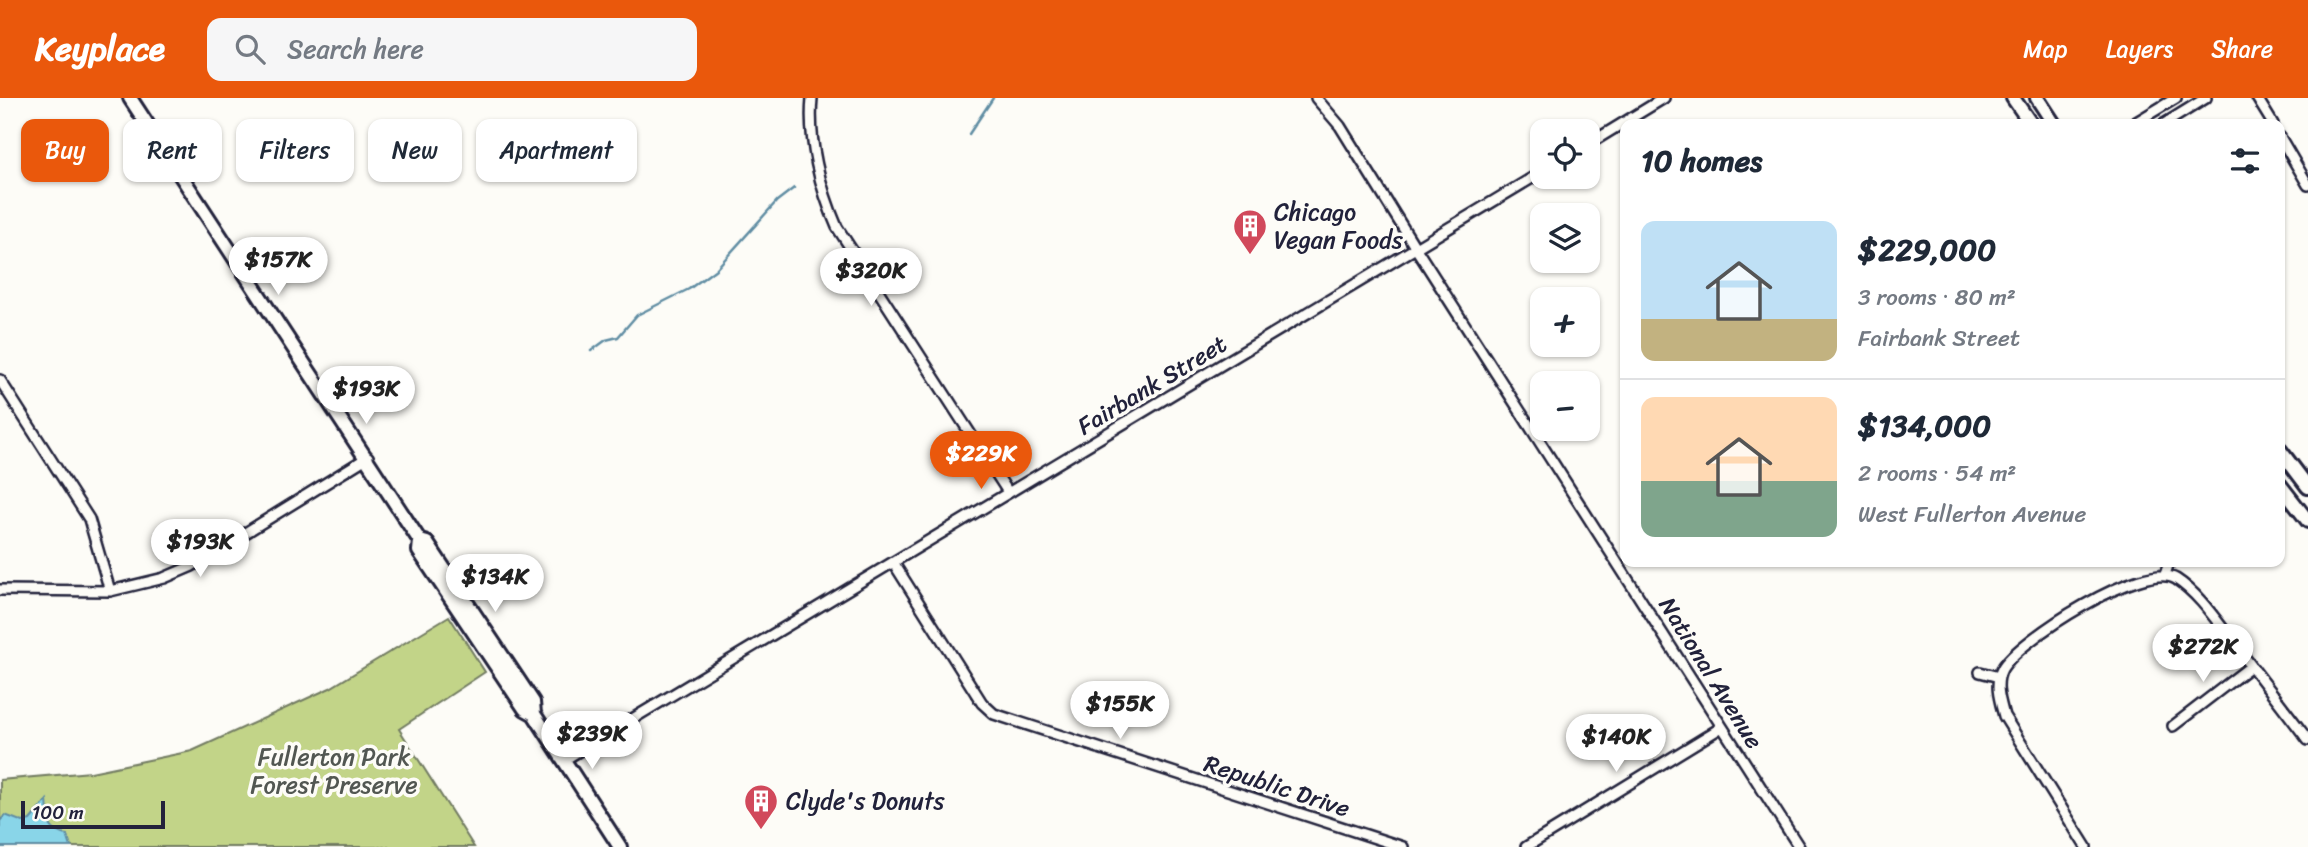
<!DOCTYPE html>
<html lang="en">
<head>
<meta charset="utf-8">
<style>
  :root { --surface:#fff; --page:#f6f6f7; --text:#1f2937; --muted:#747a83; --line:#e0e1e3; --accent:#ea580c }
  body { margin:0; font-family:Sriracha,sans-serif; background:var(--page); color:var(--text); height:100vh; display:flex; flex-direction:column; font-size:26px; white-space:nowrap }
  * { box-sizing:border-box; margin:0 }
  p { font-size:23px; color:var(--muted) }
  .icon { flex:none; width:38px; height:38px; fill:none; stroke:currentColor; stroke-width:2; stroke-linecap:round; stroke-linejoin:round }
  .map { position:relative; flex:1; overflow:hidden }
  .details { position:absolute; left:1620px; top:21px; width:665px; height:448px; display:flex; flex-direction:column; background:var(--surface); border-radius:14px; box-shadow:0 2px 5px #0004 }
  .details>* { flex:none }
  .hud { position:absolute; left:21px; top:21px; width:665px; height:63px; display:flex; gap:14px }
  .buttons { position:absolute; left:1530px; top:21px; display:grid; gap:14px }
  .buttons a { display:grid; place-items:center; width:70px; height:70px; border-radius:14px; background:var(--surface); box-shadow:0 2px 5px #0004; font-size:35px }
  .scale { position:absolute; left:21px; bottom:18px; width:144px; box-sizing:border-box; padding-left:7px; border:4px solid #22223b; border-top:0; font-size:19px; line-height:24px; white-space:nowrap; color:#22223b; -webkit-text-stroke:5px #fdfcf7; paint-order:stroke }
  .price { position:absolute; translate:-50% -60px; padding:0 16px; border-radius:24px; background:#fff; color:#222; font-size:23px; line-height:46px; filter:drop-shadow(0 2px 4px #0008) }
  .price::after { content:''; position:absolute; left:50%; top:42px; width:21px; height:16px; margin-left:-10px; background:inherit; clip-path:polygon(0 0,100% 0,50% 100%) }
  .price.on { background:var(--accent); color:#fff }
  ul { padding:0; list-style:none }
  li { display:flex; align-items:center; gap:21px; height:175px; padding:0 21px }
  li+li { border-top:2px solid var(--line) }
  li span { display:grid; place-items:center; flex:none; width:196px; height:140px; border-radius:14px; color:#555 }
  li>.icon { margin-inline-start:auto }
  span .icon { width:84px; height:84px; fill:#fffc; stroke-width:1 }
  li b { font-size:30px }
  h2 { display:flex; justify-content:space-between; align-items:center; height:84px; padding:0 21px; font-size:30px }
  .tag { padding:0 24px; border-radius:14px; background:var(--surface); box-shadow:0 2px 5px #0004; font-size:24px; line-height:63px }
  .tag.on { background:var(--accent); color:#fff }
  header { display:flex; align-items:center; gap:42px; box-sizing:border-box; height:98px; padding:0 35px; background:var(--accent); color:#fff }
  header strong { font-size:33px }
  nav { display:flex; gap:38px; margin-inline-start:auto; font-size:24px }
  .search { width:490px; height:63px; background:var(--page); display:flex; align-items:center; gap:18px; box-sizing:border-box; padding:0 24px; border-radius:14px; color:var(--muted); font-size:26px }
  .map>svg:first-child { display:block }
  .green { fill:#c2d488; stroke:#727b62; stroke-width:2 }
  .water { fill:#89d5e8; stroke:#608da3; stroke-width:2 }
  .lines { fill:none; stroke-linecap:round; stroke-linejoin:round }
  .stream { stroke:#608da3; stroke-width:2.5 }
  .street-casing { stroke:#22223b; stroke-width:14 }
  .secondary-casing { stroke:#22223b; stroke-width:18 }
  .street { stroke:#fdfcf7; stroke-width:9 }
  .secondary { stroke:#fdfcf7; stroke-width:12 }
  .labels { text-anchor:middle; dominant-baseline:central; stroke-width:7; stroke-linejoin:round; paint-order:stroke }
  .poi-label { font-size:24px; fill:#22223b; stroke:#fdfcf7; text-anchor:start }
  .street-label { font-size:24px; fill:#22223b; stroke:#fdfcf7 }
  .park-label { font-size:24px; fill:#525752; stroke:#fdfcf7 }
</style>
</head>
<body>
<header>
<strong>Keyplace</strong>
<div class="search"><svg class="icon" aria-label="search" viewBox="0 0 24 24"><circle cx="10" cy="10" r="6"/><path d="M15 15l6 6"/></svg>Search here</div>
<nav><a>Map</a><a>Layers</a><a>Share</a></nav>
</header>
<div class="map">
<svg width="2308" height="749" viewBox="0 0 2308 749">
  <rect width="100%" height="100%" fill="#fdfcf7"/>
  <filter id="ink" filterUnits="userSpaceOnUse"><feTurbulence type="fractalNoise" baseFrequency=".0143" numOctaves="2"/><feDisplacementMap in="SourceGraphic" scale="14" xChannelSelector="R" yChannelSelector="G"/><feConvolveMatrix kernelMatrix="1 2 1 2 8 2 1 2 1" color-interpolation-filters="sRGB"/></filter>
  <g filter="url(#ink)">
    <!-- green -->
    <path class="green" d="M449 518 485 574 399 631 474 749H0V682L91 674 192 653 330 590Z"/>
    <!-- water -->
    <path class="water" d="M47 702C49 718 44 733 67 737L71 749H0V723L5 717 23 724 30 722Z"/>
    <g class="lines">
      <!-- stream -->
      <path class="stream" d="M969 36 993 0
        M591 253 606 242 618 239 637 217 689 191 716 171 777 103 794 90"/>
      <!-- street casing -->
      <g class="street-casing">
        <path id="street" d="M812 0C808 43 820 90 837 129L1008 394
          M1316 0 1340 28 1415 149 1799 749
          M2257 0 2273 26
          M2133 26 2176 0
          M2164 26 2206 0
          M2280 39 2308 87
          M1587 47 1664 0
          M0 282 89 421 110 493
          M893 464 982 605 994 616 1403 749
          M2165 477 2169 464
          M0 492 110 493 164 480 192 468 368 359
          M1980 574 1999 579
          M2173 628 2251 568
          M564 662 1542 74
          M1526 749 1722 629
          M2086 749 2004 618C2000 603 1994 586 2002 571 2018 542 2145 461 2176 481 2199 496 2216 522 2233 544 2258 577 2283 609 2308 642"/>
      </g>
      <!-- secondary casing -->
      <g class="secondary-casing">
        <path id="secondary" d="M130 0 420 443 427 445 533 604 534 616 620 749
          M2013 0 2031 26
          M2037 0 2054 26
          M2280 352 2308 389
          M2280 387 2308 423
          M420 443 419 453 525 611 534 616"/>
      </g>
      <!-- street -->
      <use href="#street" class="street"/>
      <!-- secondary -->
      <use href="#secondary" class="secondary"/>
    </g>
  </g>
  <!-- icons -->
  <defs>
    <g id="building-pin" transform="scale(1.75)"><path d="M0 17L-7.5 6A9.5 9.5 0 1 1 7.5 6Z" fill="#d1495b" stroke="#fdfcf7"/><path d="M-4-6H4V6H1V3H-1V6H-4ZM-2.5-4.3h1.7v1.8h-1.7ZM.8-4.3h1.7v1.8H.8ZM-2.5-1h1.7V.8h-1.7ZM.8-1h1.7V.8H.8Z" fill="#fff"/></g>
  </defs>
  <g fill-rule="evenodd">
    <use href="#building-pin" x="1250" y="128"/>
    <use href="#building-pin" x="761" y="703"/>
  </g>
  <g class="labels">
    <!-- poi labels -->
    <g class="poi-label">
      <text x="1274" y="114">Chicago<tspan x="1274" dy="28">Vegan Foods</tspan></text>
      <text x="786" y="703">Clyde's Donuts</text>
    </g>
    <!-- street labels -->
    <g class="street-label">
      <text transform="translate(1152 287) rotate(-31)">Fairbank Street</text>
      <text transform="translate(1711 575) rotate(58)">National Avenue</text>
      <text transform="translate(1277 688) rotate(18)">Republic Drive</text>
    </g>
    <!-- park labels -->
    <g class="park-label">
      <text x="334" y="659">Fullerton Park<tspan x="334" dy="28">Forest Preserve</tspan></text>
    </g>
  </g>
</svg>
<div class="buttons">
<a><svg class="icon" aria-label="locate" viewBox="0 0 24 24"><circle cx="12" cy="12" r="6"/><path d="M12 2v4M12 18v4M2 12h4M18 12h4"/></svg></a>
<a><svg class="icon" aria-label="layers" viewBox="0 0 24 24"><path d="M12 4l9 5-9 5-9-5zM3 14l9 5 9-5"/></svg></a>
<a>+</a>
<a>−</a>
</div>
<div class="scale">100 m</div>
<b class="price" style="left:278px;top:199px">$157K</b>
<b class="price" style="left:871px;top:210px">$320K</b>
<b class="price" style="left:366px;top:328px">$193K</b>
<b class="price on" style="left:981px;top:393px">$229K</b>
<b class="price" style="left:200px;top:481px">$193K</b>
<b class="price" style="left:495px;top:516px">$134K</b>
<b class="price" style="left:2203px;top:586px">$272K</b>
<b class="price" style="left:1120px;top:643px">$155K</b>
<b class="price" style="left:592px;top:673px">$239K</b>
<b class="price" style="left:1616px;top:676px">$140K</b>
<div class="hud">
<a class="tag on">Buy</a>
<a class="tag">Rent</a>
<a class="tag">Filters</a>
<a class="tag">New</a>
<a class="tag">Apartment</a>
</div>
<section class="details">
<h2>10 homes<svg class="icon" aria-label="filters" viewBox="0 0 24 24"><path d="M4 7h16M4 17h16"/><circle cx="9" cy="7" r="2"/><circle cx="15" cy="17" r="2"/></svg></h2>
<ul>
<li><span style="background:linear-gradient(#bfe0f5 70%,#c2b280 0)"><svg class="icon" aria-label="home" viewBox="0 0 24 24"><path d="M3 11l9-7 9 7M6 9v11h12V9"/></svg></span><div><b>$229,000</b><p>3 rooms · 80 m²</p><p>Fairbank Street</p></div></li>
<li><span style="background:linear-gradient(#ffd9b3 60%,#7fa58c 0)"><svg class="icon" aria-label="home" viewBox="0 0 24 24"><path d="M3 11l9-7 9 7M6 9v11h12V9"/></svg></span><div><b>$134,000</b><p>2 rooms · 54 m²</p><p>West Fullerton Avenue</p></div></li>
</ul>
</section>
</div>
</body>
</html>
